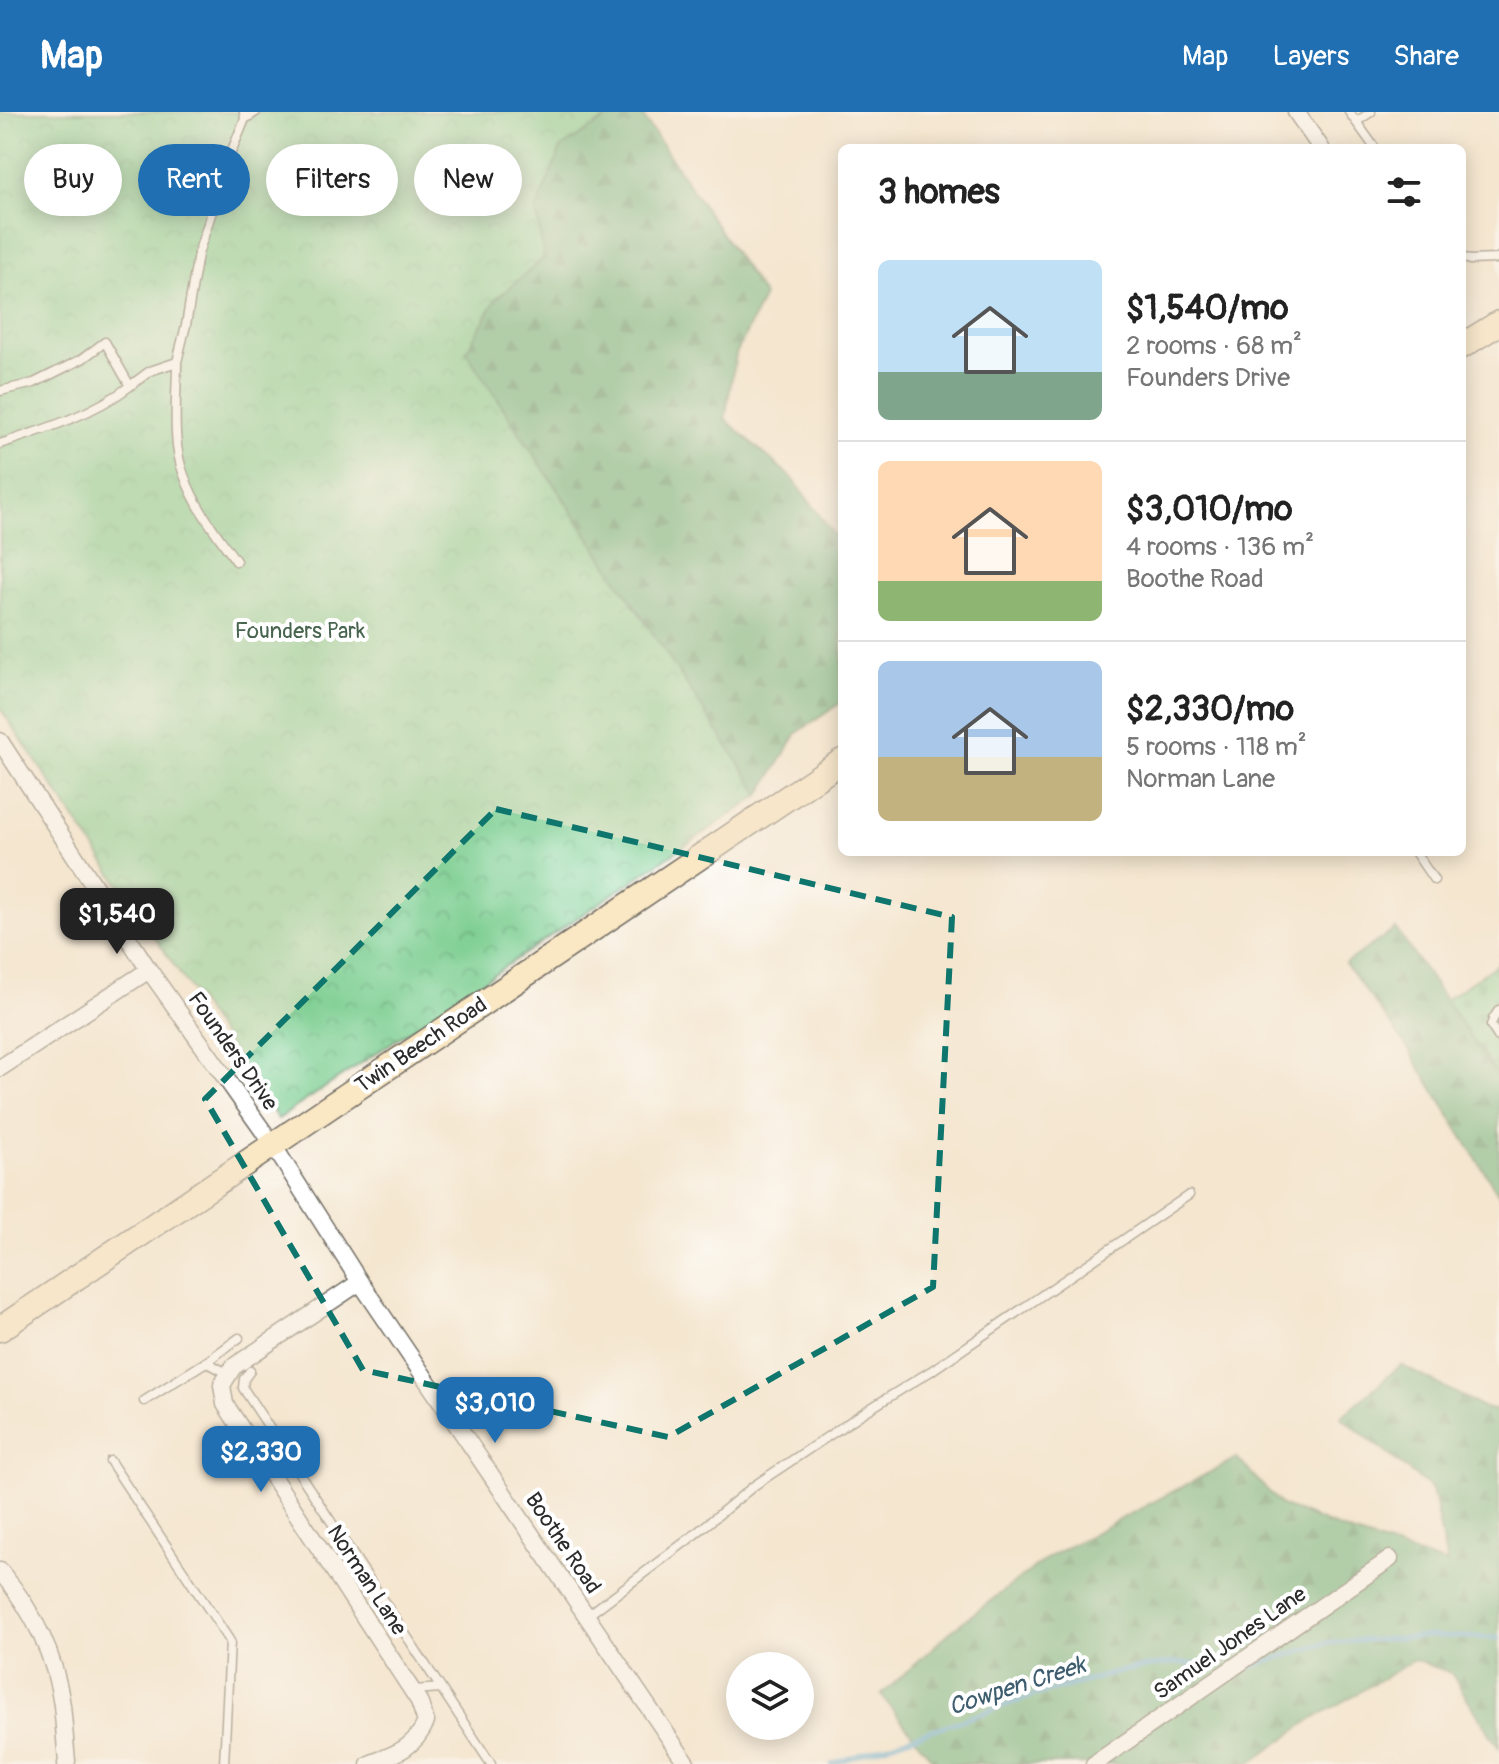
<!DOCTYPE html>
<html lang="en">
<head>
<meta charset="utf-8">
<style>
  :root { --surface:#fff; --page:#f6f6f6; --text:#222; --muted:#767676; --line:#e0e0e0; --accent:#1f6fb2 }
  body { margin:0; font-family:Pangolin,sans-serif; background:var(--page); color:var(--text); height:100vh; display:flex; flex-direction:column; font-size:30px; white-space:nowrap }
  * { box-sizing:border-box; margin:0 }
  p { font-size:26px; color:var(--muted) }
  .icon { flex:none; width:44px; height:44px; fill:none; stroke:currentColor; stroke-width:2; stroke-linecap:round; stroke-linejoin:round }
  .map { position:relative; flex:1; overflow:hidden }
  .details { position:absolute; left:838px; top:32px; width:628px; height:712px; display:flex; flex-direction:column; background:var(--surface); border-radius:12px; box-shadow:0 4px 20px #0003 }
  .details>* { flex:none }
  .guide { position:absolute; left:24px; top:32px; width:694px; height:72px; display:flex; gap:16px }
  .fabs { position:absolute; left:726px; top:1540px; display:grid; gap:16px }
  .fabs a { display:grid; place-items:center; width:88px; height:88px; border-radius:50%; background:var(--surface); box-shadow:0 4px 20px #0003; font-size:40px }
  .price { position:absolute; translate:-50% -68px; padding:0 18px; border-radius:16px; background:var(--accent); color:#fff; font-size:26px; line-height:52px; filter:drop-shadow(0 2px 4px #0008) }
  .price::after { content:''; position:absolute; left:50%; top:48px; width:24px; height:18px; margin-left:-12px; background:inherit; clip-path:polygon(0 0,100% 0,50% 100%) }
  .price.current { background:#222; color:#fff }
  ul { padding:0; list-style:none }
  li { display:flex; align-items:center; gap:24px; height:200px; padding:0 40px }
  li+li { border-top:2px solid var(--line) }
  li span { display:grid; place-items:center; flex:none; width:224px; height:160px; border-radius:12px; color:#555 }
  li>.icon { margin-inline-start:auto }
  span .icon { width:96px; height:96px; fill:#fffc; stroke-width:1 }
  li b { font-size:34px }
  h2 { display:flex; justify-content:space-between; align-items:center; height:96px; padding:0 40px; font-size:34px }
  .chip { padding:0 28px; border-radius:36px; background:var(--surface); box-shadow:0 4px 20px #0003; font-size:28px; line-height:72px }
  .chip.current { background:var(--accent); color:#fff }
  header { display:flex; align-items:center; gap:48px; box-sizing:border-box; height:112px; padding:0 40px; background:var(--accent); color:#fff }
  header strong { font-size:38px }
  nav { display:flex; gap:44px; margin-inline-start:auto; font-size:28px }
  .map>svg:first-child { display:block }
  .forest { fill:url(#forest-firs); stroke:#486e52; stroke-width:2 }
  .cemetery { fill:url(#cemetery-stones); stroke:#537c5e; stroke-width:2 }
  .park { fill:url(#park-crowns); stroke:#537c5e; stroke-width:2 }
  .lines { fill:none; stroke-linecap:round; stroke-linejoin:round }
  .stream { stroke:#58a8d2; stroke-width:5 }
  .lane-casing { stroke:#716c64; stroke-width:11 }
  .street-casing { stroke:#716c64; stroke-width:19 }
  .secondary-casing { stroke:#716c64; stroke-width:27 }
  .lane { stroke:#fff; stroke-width:8 }
  .street { stroke:#fff; stroke-width:16 }
  .secondary { stroke:#fae7c3; stroke-width:24 }
  .marked { fill:none; stroke:#0f766e; stroke-width:6; stroke-dasharray:16 10; stroke-linejoin:round }
  .labels { text-anchor:middle; dominant-baseline:central; stroke-width:8; stroke-linejoin:round; paint-order:stroke }
  .park-label { font-size:22px; fill:#47644e; stroke:#fff }
  .street-label { font-size:22px; fill:#2b2b2b; stroke:#fff }
  .water-label { font-size:24px; font-style:italic; fill:#3d5d6e; stroke:#fff }
</style>
</head>
<body>
<header>
<strong>Map</strong>
<nav><a>Map</a><a>Layers</a><a>Share</a></nav>
</header>
<div class="map">
<svg width="1499" height="1652" viewBox="0 0 1499 1652">
  <defs>
    <pattern id="forest-firs" width="22" height="20" patternUnits="userSpaceOnUse" patternTransform="scale(2)"><rect width="22" height="20" fill="#64b17a"/><path d="M5 1l3.5 6h-7zM16 11l3.5 6h-7z" fill="#539064"/></pattern>
    <pattern id="cemetery-stones" width="16" height="16" patternUnits="userSpaceOnUse" patternTransform="scale(2)"><rect width="16" height="16" fill="#7bce90"/><path d="M2 7V4a2 2 0 0 1 4 0v3zM10 15v-3a2 2 0 0 1 4 0v3z" fill="#6ab17c"/></pattern>
    <pattern id="park-crowns" width="20" height="18" patternUnits="userSpaceOnUse" patternTransform="scale(2)"><rect width="20" height="18" fill="#7bce90"/><path d="M2 6a3 3 0 1 1 6 0M12 15a3 3 0 1 1 6 0" fill="none" stroke="#6ab17c"/></pattern>
  </defs>
  <rect width="100%" height="100%" fill="#fff"/>
  <filter id="ink" filterUnits="userSpaceOnUse"><feTurbulence type="fractalNoise" baseFrequency=".0125" numOctaves="2"/><feDisplacementMap in="SourceGraphic" scale="16" xChannelSelector="R" yChannelSelector="G"/><feConvolveMatrix kernelMatrix="1 2 1 2 8 2 1 2 1" color-interpolation-filters="sRGB"/></filter>
  <filter id="wash" filterUnits="userSpaceOnUse"><feTurbulence type="fractalNoise" baseFrequency=".006" numOctaves="4" result="noise"/><feDisplacementMap in="SourceGraphic" scale="32" xChannelSelector="R" yChannelSelector="G"/><feGaussianBlur stdDeviation="1.8" result="paint"/><feColorMatrix in="noise" values="0 0 0 0 0 0 0 0 0 0 0 0 0 0 0 0 0 1.4 0 .05"/><feComposite in="paint" operator="in"/></filter>
  <g filter="url(#wash)">
    <rect width="100%" height="100%" fill="#f4e6cf"/>
    <!-- forest -->
    <path class="forest" d="M616 0H640L764 184 736 242 725 307 793 367 842 434V590L797 621 760 683 466 240 496 187 544 146 536 98 561 36Z
      M1396 817 1499 966V1083L1407 935 1345 851Z
      M1401 1253 1485 1296 1499 1299V1636L1451 1561 1414 1548 1308 1610 1249 1652H936L881 1583 953 1517 1050 1444 1237 1346 1281 1393 1352 1421 1447 1452 1432 1377 1341 1305Z"/>
    <!-- cemetery -->
    <path class="cemetery" d="M1499 851V966L1445 888Z"/>
    <!-- park -->
    <path class="park" d="M0 0H616L561 36 536 98 544 146 496 187 466 240 760 683 278 1007 0 596Z"/>
    <g class="lines">
      <!-- stream -->
      <path class="stream" d="M1246 1556 1326 1531 1431 1524 1499 1526
        M832 1652 1039 1582 1127 1558 1170 1551 1216 1553"/>
    </g>
  </g>
  <g filter="url(#ink)">
    <g class="lines">
      <!-- lane casing -->
      <g class="lane-casing">
        <path id="lane" d="M1349 0 1375 36
          M245 7 256 0
          M1356 10 1371 0
          M1462 145 1470 148 1496 147 1499 145
          M177 250C177 285 171 331 184 363 195 395 217 422 236 449
          M130 274 150 259 177 250 186 213 198 142 232 38 245 7 244 0
          M0 279 34 271 82 247 105 230 130 274C94 302 43 318 0 332
          M1415 740 1434 768
          M1499 898 1493 907 1491 914 1499 926
          M206 1250 239 1226
          M250 1259 244 1267 243 1276 491 1652
          M144 1289 206 1250 229 1262
          M110 1349 230 1529 224 1652
          M587 1504 689 1427 755 1373 863 1301 931 1259 1189 1083
          M414 1578 441 1576"/>
      </g>
      <!-- street casing -->
      <g class="street-casing">
        <path id="street" d="M1296 0 1321 36
          M0 629 149 858 273 1033 360 1170 687 1652
          M0 956 149 858
          M360 1170 233 1255 222 1273 225 1292 419 1589 426 1610C414 1637 395 1642 369 1652
          M0 1459C32 1497 55 1543 62 1593 64 1611 65 1630 67 1649L66 1652
          M1094 1652 1390 1447"/>
      </g>
      <!-- secondary casing -->
      <g class="secondary-casing">
        <path id="secondary" d="M1462 234 1499 211
          M0 1217 842 649"/>
      </g>
      <!-- lane -->
      <use href="#lane" class="lane"/>
      <!-- street -->
      <use href="#street" class="street"/>
      <!-- secondary -->
      <use href="#secondary" class="secondary"/>
    </g>
  </g>
  <!-- marked area -->
  <path d="M0 0H1499V1652H0ZM496 697 952 805 933 1175 668 1325 363 1258 205 987Z" fill="#f4e6cf" fill-opacity=".55" fill-rule="evenodd"/>
  <path class="marked" d="M496 697 952 805 933 1175 668 1325 363 1258 205 987Z"/>
  <g class="labels">
    <!-- park labels -->
    <g class="park-label">
      <text x="300" y="519">Founders Park</text>
    </g>
    <!-- street labels -->
    <g class="street-label">
      <text transform="translate(421 933) rotate(-34)">Twin Beech Road</text>
      <text transform="translate(233 939) rotate(55)">Founders Drive</text>
      <text transform="translate(563 1431) rotate(56)">Boothe Road</text>
      <text transform="translate(367 1468) rotate(57)">Norman Lane</text>
      <text transform="translate(1230 1531) rotate(-35)">Samuel Jones Lane</text>
    </g>
    <!-- water labels -->
    <g class="water-label">
      <text transform="translate(1017 1574) rotate(-18)">Cowpen Creek</text>
    </g>
  </g>
</svg>
<div class="fabs">
<a><svg class="icon" aria-label="layers" viewBox="0 0 24 24"><path d="M12 4l9 5-9 5-9-5zM3 14l9 5 9-5"/></svg></a>
</div>
<b class="price current" style="left:117px;top:844px">$1,540</b>
<b class="price" style="left:495px;top:1333px">$3,010</b>
<b class="price" style="left:261px;top:1382px">$2,330</b>
<div class="guide">
<a class="chip">Buy</a>
<a class="chip current">Rent</a>
<a class="chip">Filters</a>
<a class="chip">New</a>
</div>
<section class="details">
<h2>3 homes<svg class="icon" aria-label="filters" viewBox="0 0 24 24"><path d="M4 7h16M4 17h16"/><circle cx="9" cy="7" r="2"/><circle cx="15" cy="17" r="2"/></svg></h2>
<ul>
<li><span style="background:linear-gradient(#bfe0f5 70%,#7fa58c 0)"><svg class="icon" aria-label="home" viewBox="0 0 24 24"><path d="M3 11l9-7 9 7M6 9v11h12V9"/></svg></span><div><b>$1,540/mo</b><p>2 rooms · 68 m²</p><p>Founders Drive</p></div></li>
<li><span style="background:linear-gradient(#ffd9b3 75%,#8fb573 0)"><svg class="icon" aria-label="home" viewBox="0 0 24 24"><path d="M3 11l9-7 9 7M6 9v11h12V9"/></svg></span><div><b>$3,010/mo</b><p>4 rooms · 136 m²</p><p>Boothe Road</p></div></li>
<li><span style="background:linear-gradient(#a9c7e8 60%,#c2b280 0)"><svg class="icon" aria-label="home" viewBox="0 0 24 24"><path d="M3 11l9-7 9 7M6 9v11h12V9"/></svg></span><div><b>$2,330/mo</b><p>5 rooms · 118 m²</p><p>Norman Lane</p></div></li>
</ul>
</section>
</div>
</body>
</html>
